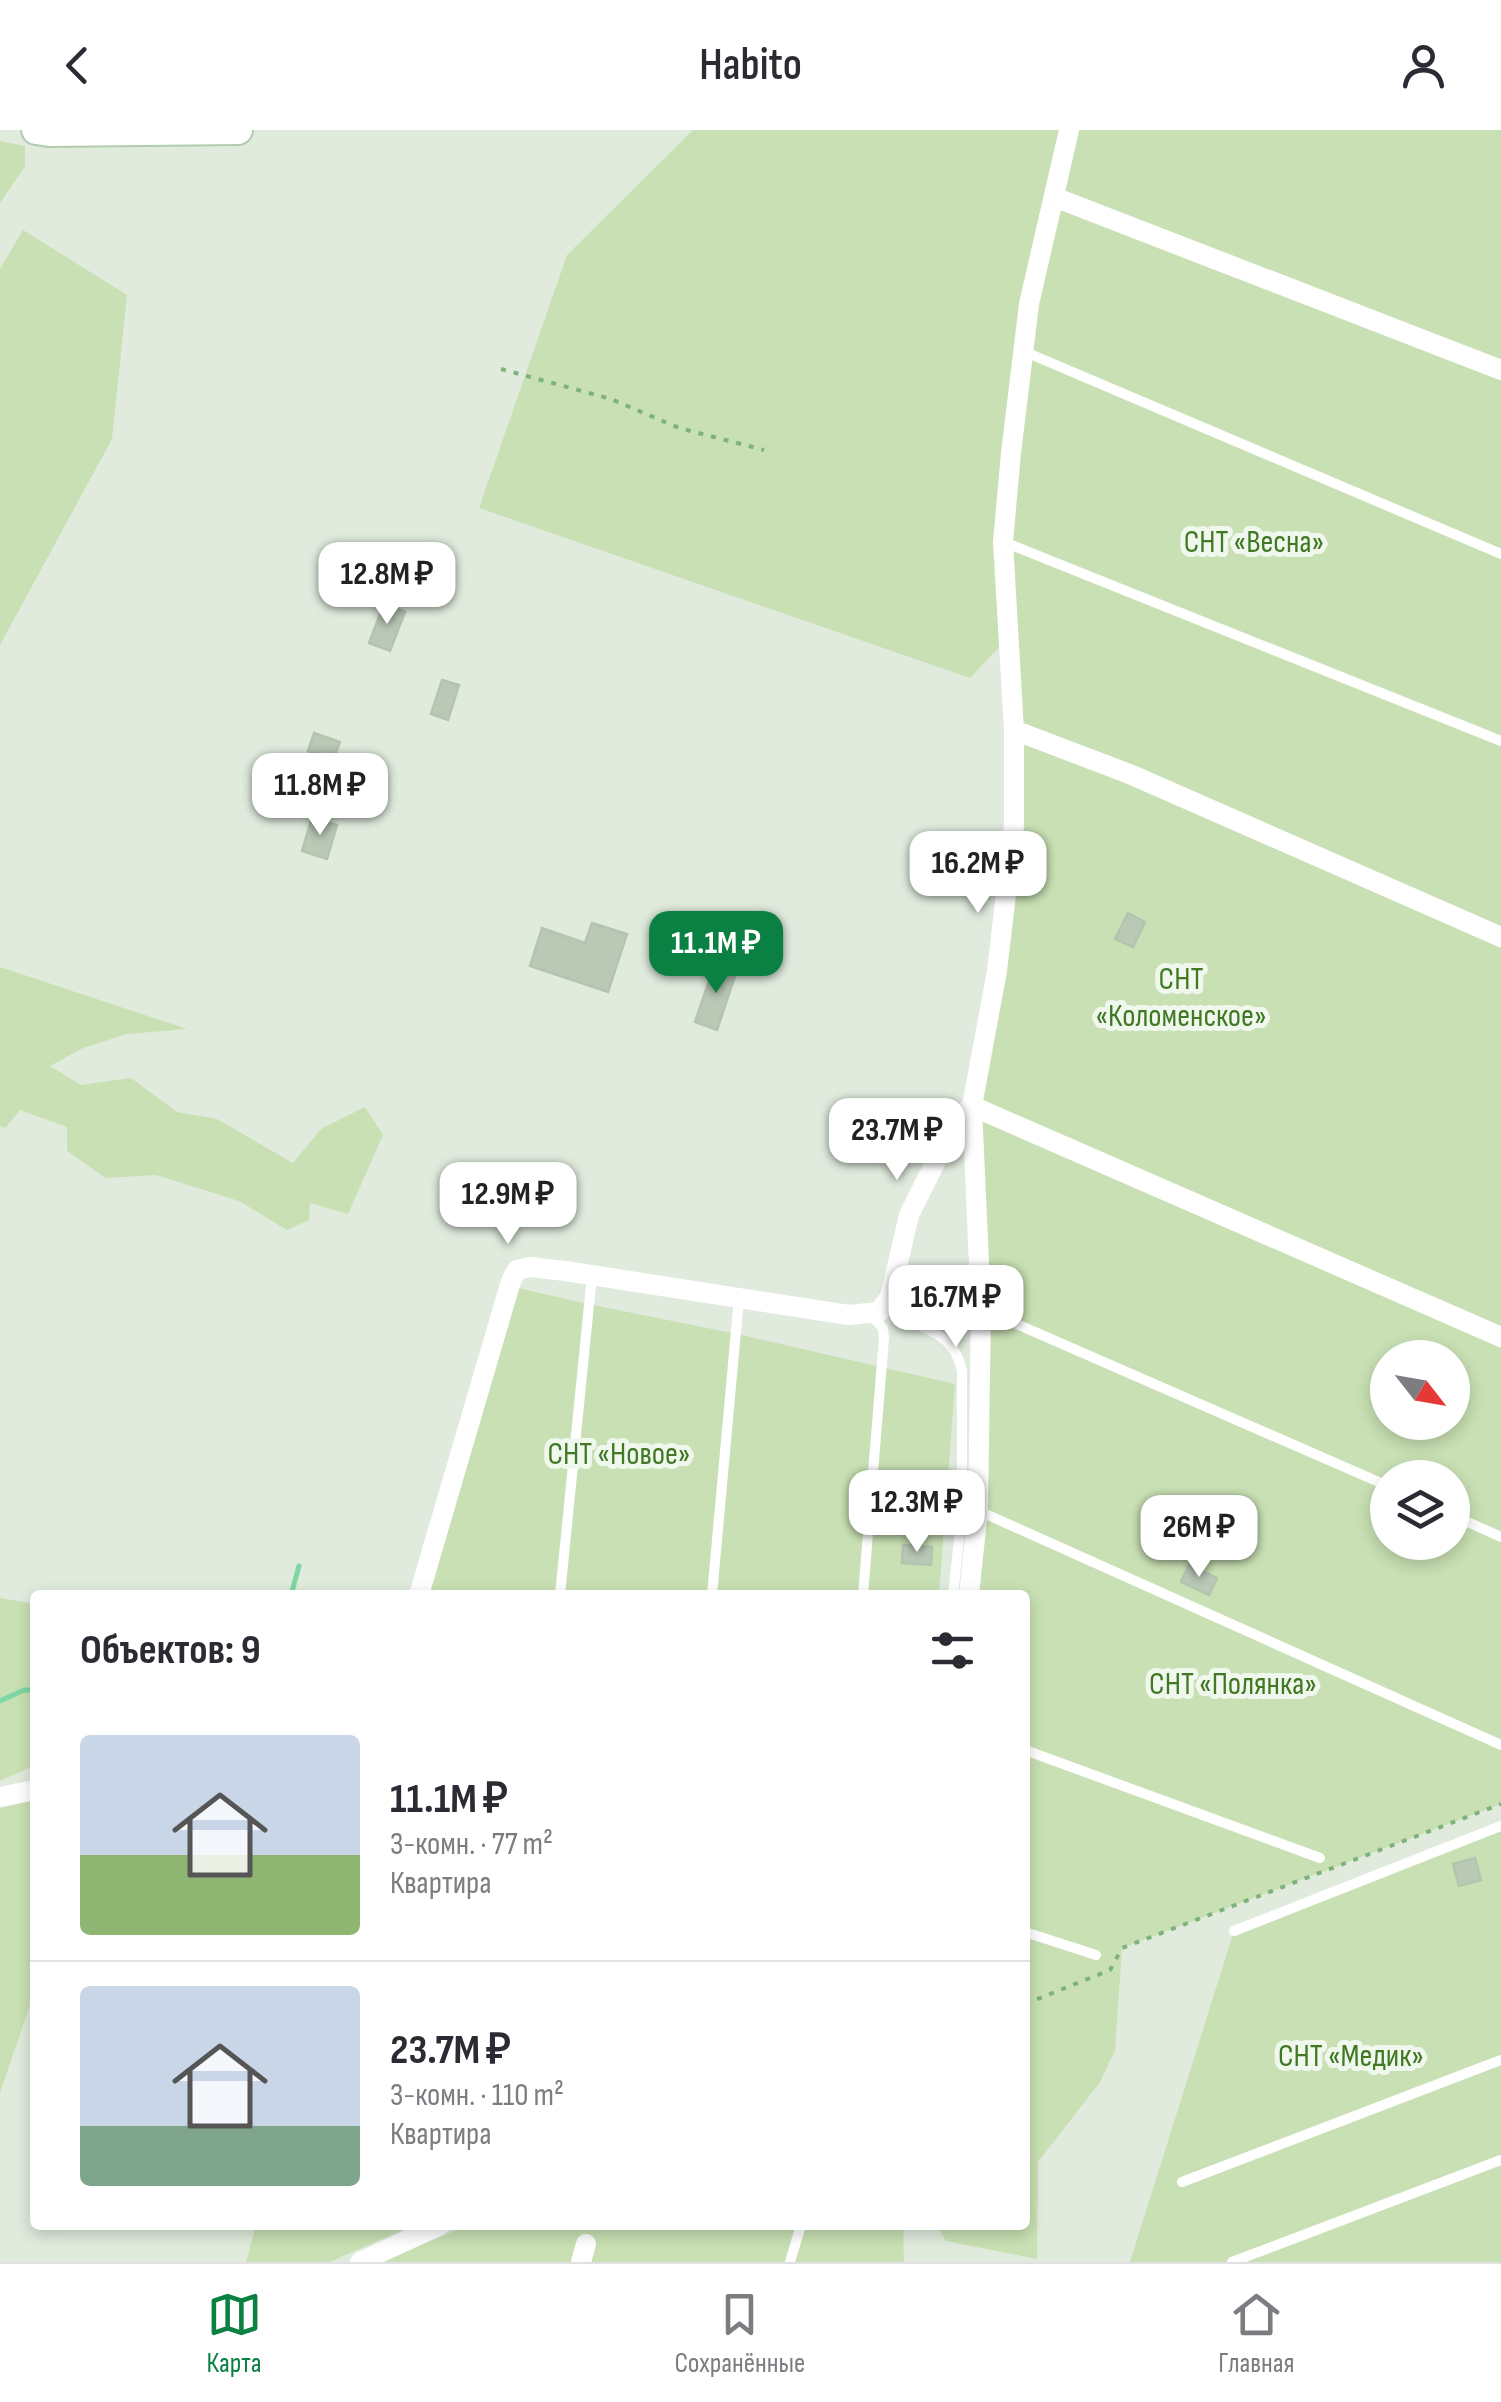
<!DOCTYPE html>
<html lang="ru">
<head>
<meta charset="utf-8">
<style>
  :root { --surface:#fff; --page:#f2f2f3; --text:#2b2b33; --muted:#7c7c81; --line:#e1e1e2; --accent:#0b8043 }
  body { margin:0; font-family:"Sofia Sans Condensed",sans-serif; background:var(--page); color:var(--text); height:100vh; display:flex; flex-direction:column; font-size:38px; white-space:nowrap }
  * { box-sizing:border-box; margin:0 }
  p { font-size:32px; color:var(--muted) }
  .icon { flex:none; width:55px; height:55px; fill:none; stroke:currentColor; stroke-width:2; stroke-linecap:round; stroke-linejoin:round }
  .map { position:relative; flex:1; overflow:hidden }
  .sheet { position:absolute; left:30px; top:1460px; width:1000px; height:640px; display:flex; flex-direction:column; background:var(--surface); border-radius:10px; box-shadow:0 5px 15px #0003 }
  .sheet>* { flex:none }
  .needle { width:65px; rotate:121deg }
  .buttons { position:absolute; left:1370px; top:1210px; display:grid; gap:20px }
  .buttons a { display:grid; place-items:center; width:100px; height:100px; border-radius:50%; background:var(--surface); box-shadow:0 5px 15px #0003; font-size:50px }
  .price { position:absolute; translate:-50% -85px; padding:0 22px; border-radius:20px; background:#fff; color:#222; font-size:32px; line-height:65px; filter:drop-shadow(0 2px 5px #0008) }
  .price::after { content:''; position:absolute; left:50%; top:60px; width:30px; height:22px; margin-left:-15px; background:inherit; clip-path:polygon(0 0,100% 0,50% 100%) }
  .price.active { background:var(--accent); color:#fff }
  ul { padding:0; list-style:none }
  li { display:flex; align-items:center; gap:30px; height:250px; padding:0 50px }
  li+li { border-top:2px solid var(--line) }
  li span { display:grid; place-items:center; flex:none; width:280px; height:200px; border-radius:10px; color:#555 }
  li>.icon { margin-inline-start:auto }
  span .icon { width:120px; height:120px; fill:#fffc; stroke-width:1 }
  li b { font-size:42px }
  h2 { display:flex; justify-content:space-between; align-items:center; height:120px; padding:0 50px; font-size:42px }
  header { display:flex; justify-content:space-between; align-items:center; height:130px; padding:0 50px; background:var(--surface); font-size:45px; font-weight:600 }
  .menu { display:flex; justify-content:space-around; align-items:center; height:140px; border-top:2px solid var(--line); background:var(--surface); font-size:28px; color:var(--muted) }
  .menu a { display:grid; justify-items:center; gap:5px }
  .menu .active { color:var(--accent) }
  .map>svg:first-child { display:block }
  .green { fill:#c8e0b3; fill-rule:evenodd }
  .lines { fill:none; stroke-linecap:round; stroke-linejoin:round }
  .stream { stroke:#7ed8a4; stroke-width:5 }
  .building { fill:#b9c9b6; stroke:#b3c5af; stroke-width:2.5 }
  .secondary-casing { stroke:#b2ccaf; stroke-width:32 }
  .path { stroke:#7db37a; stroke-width:4; stroke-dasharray:5 8; stroke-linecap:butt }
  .lane { stroke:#fff; stroke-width:10 }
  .street { stroke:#fff; stroke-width:20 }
  .secondary { stroke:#fff; stroke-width:28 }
  .labels { text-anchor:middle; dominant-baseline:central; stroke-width:10; stroke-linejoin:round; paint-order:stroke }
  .park-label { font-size:32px; fill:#417823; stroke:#f0f8ee }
</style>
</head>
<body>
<header><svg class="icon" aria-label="back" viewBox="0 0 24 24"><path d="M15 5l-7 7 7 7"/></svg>Habito<svg class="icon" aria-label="person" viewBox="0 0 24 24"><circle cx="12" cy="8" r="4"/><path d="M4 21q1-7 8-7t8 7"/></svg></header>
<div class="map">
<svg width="1501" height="2132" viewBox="0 0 1501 2132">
  <rect width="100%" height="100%" fill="#e0ebdd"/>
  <!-- green -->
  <path class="green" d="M693 0H1501V1674L1122 1818 1115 1920 1100 1952 1038 2032 1037 2129 946 2111 936 2095H1025V1465H969L978 1380 972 976 1014 696 1008 508 970 548 479 378 567 125ZM1388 1228H1452V1292H1388ZM1388 1348H1452V1412H1388Z
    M0 11 25 16V36L0 73Z
    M23 100 127 165 112 309 0 515V139Z
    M0 837 187 899 127 904 83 918 50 936 81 955 131 948 177 982 217 989 293 1033 321 999 365 977 383 1005 348 1084 310 1073 309 1090 287 1100 239 1071 156 1045 106 1048 67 1021V997L20 980 5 998 0 996Z
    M518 1158 588 1174 737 1204 955 1254 939 1465H424Z
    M0 1468 35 1474V1635L0 1651Z
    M35 1670V1860L0 1963V1678Z
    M1501 1696V2132H1130L1234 1801Z
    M256 2095H414L330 2132H246Z
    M469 2095H903L904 2132H381Z"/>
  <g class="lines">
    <!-- stream -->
    <path class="stream" d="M291 1465 299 1436
      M0 1571 24 1560H35"/>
  </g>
  <!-- building -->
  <path class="building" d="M384 474 405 482 390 521 369 513Z
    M442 550 459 555 448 590 431 584Z
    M314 603 340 612 333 630 308 621Z
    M312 688 337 695 327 729 302 721Z
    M1128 783 1145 792 1133 817 1115 809Z
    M592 793 627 804 608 862 530 836 542 798 585 813Z
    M715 833 737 840 717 900 695 892Z
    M903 1415 932 1417 931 1435 902 1433Z
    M1189 1435 1217 1448 1209 1465 1181 1452Z
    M1475 1728 1481 1750 1459 1756 1453 1734Z"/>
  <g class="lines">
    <!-- secondary casing -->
    <g class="secondary-casing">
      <path id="secondary" d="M36 0 49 2 238 0"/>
    </g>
    <!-- path -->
    <path class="path" d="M501 239 611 269 679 298 764 320
      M1025 1874 1110 1840 1122 1818 1501 1674"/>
    <!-- lane -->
    <path class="lane" d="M1023 221 1501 424
      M1004 412 1501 611
      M885 1175C915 1203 952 1194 962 1241V1381L953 1465
      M982 1179 1388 1356
      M979 1381 1501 1615
      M1452 1385 1501 1407
      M560 1465 592 1145
      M712 1465 739 1168
      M863 1465 884 1208 883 1198 871 1185
      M1025 1620 1320 1728
      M1234 1801 1501 1696
      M1025 1802 1096 1825
      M1182 2052 1501 1930
      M790 2132 801 2095
      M1232 2132 1501 2030"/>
    <!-- street -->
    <path class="street" d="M1054 67 1501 240
      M1014 600 1132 645 1501 807
      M972 976 1501 1207
      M419 1465 511 1151 517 1140 530 1137 565 1141 849 1185 879 1182 890 1167 909 1085 956 991 972 976
      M969 1465 978 1380 981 1179 972 976 997 841 1014 696V600L1003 412 1011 323 1029 174 1069 0
      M0 1667 35 1660
      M360 2132 440 2095
      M581 2132 586 2114"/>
    <!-- secondary -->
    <use href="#secondary" class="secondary"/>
  </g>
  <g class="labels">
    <!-- park labels -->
    <g class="park-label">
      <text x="1254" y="412">СНТ «Весна»</text>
      <text x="1181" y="849">СНТ<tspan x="1181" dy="37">«Коломенское»</tspan></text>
      <text x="619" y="1324">СНТ «Новое»</text>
      <text x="1233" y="1554">СНТ «Полянка»</text>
      <text x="1351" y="1926">СНТ «Медик»</text>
    </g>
  </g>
</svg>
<div class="buttons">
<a><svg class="needle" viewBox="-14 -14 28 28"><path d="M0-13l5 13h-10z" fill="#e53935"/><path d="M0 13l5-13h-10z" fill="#7c7c81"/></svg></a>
<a><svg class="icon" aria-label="layers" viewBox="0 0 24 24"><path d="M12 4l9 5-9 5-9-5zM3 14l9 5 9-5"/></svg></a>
</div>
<b class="price" style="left:387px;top:497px">12.8M ₽</b>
<b class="price" style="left:320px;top:708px">11.8M ₽</b>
<b class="price" style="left:978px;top:786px">16.2M ₽</b>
<b class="price active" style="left:716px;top:866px">11.1M ₽</b>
<b class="price" style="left:897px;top:1053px">23.7M ₽</b>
<b class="price" style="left:508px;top:1117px">12.9M ₽</b>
<b class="price" style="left:956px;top:1220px">16.7M ₽</b>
<b class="price" style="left:917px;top:1425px">12.3M ₽</b>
<b class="price" style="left:1199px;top:1450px">26M ₽</b>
<section class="sheet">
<h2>Объектов: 9<svg class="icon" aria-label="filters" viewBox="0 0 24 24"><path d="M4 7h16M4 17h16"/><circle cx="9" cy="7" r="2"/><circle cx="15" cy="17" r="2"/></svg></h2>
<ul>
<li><span style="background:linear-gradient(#c9d6e8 60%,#8fb573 0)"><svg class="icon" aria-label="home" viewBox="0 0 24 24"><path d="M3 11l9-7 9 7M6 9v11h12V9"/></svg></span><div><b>11.1M ₽</b><p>3-комн. · 77 m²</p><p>Квартира</p></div></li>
<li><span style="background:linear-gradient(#c9d6e8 70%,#7fa58c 0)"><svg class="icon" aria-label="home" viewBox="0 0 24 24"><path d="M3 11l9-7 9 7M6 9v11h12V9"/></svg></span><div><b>23.7M ₽</b><p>3-комн. · 110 m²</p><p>Квартира</p></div></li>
</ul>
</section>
</div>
<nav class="menu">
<a class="active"><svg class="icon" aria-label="map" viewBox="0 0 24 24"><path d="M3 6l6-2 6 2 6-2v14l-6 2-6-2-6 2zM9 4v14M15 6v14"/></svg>Карта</a>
<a><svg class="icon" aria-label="saved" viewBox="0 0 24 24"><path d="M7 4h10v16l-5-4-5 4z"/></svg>Сохранённые</a>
<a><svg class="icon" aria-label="home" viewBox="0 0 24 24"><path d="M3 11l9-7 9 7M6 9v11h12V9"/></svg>Главная</a>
</nav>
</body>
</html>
